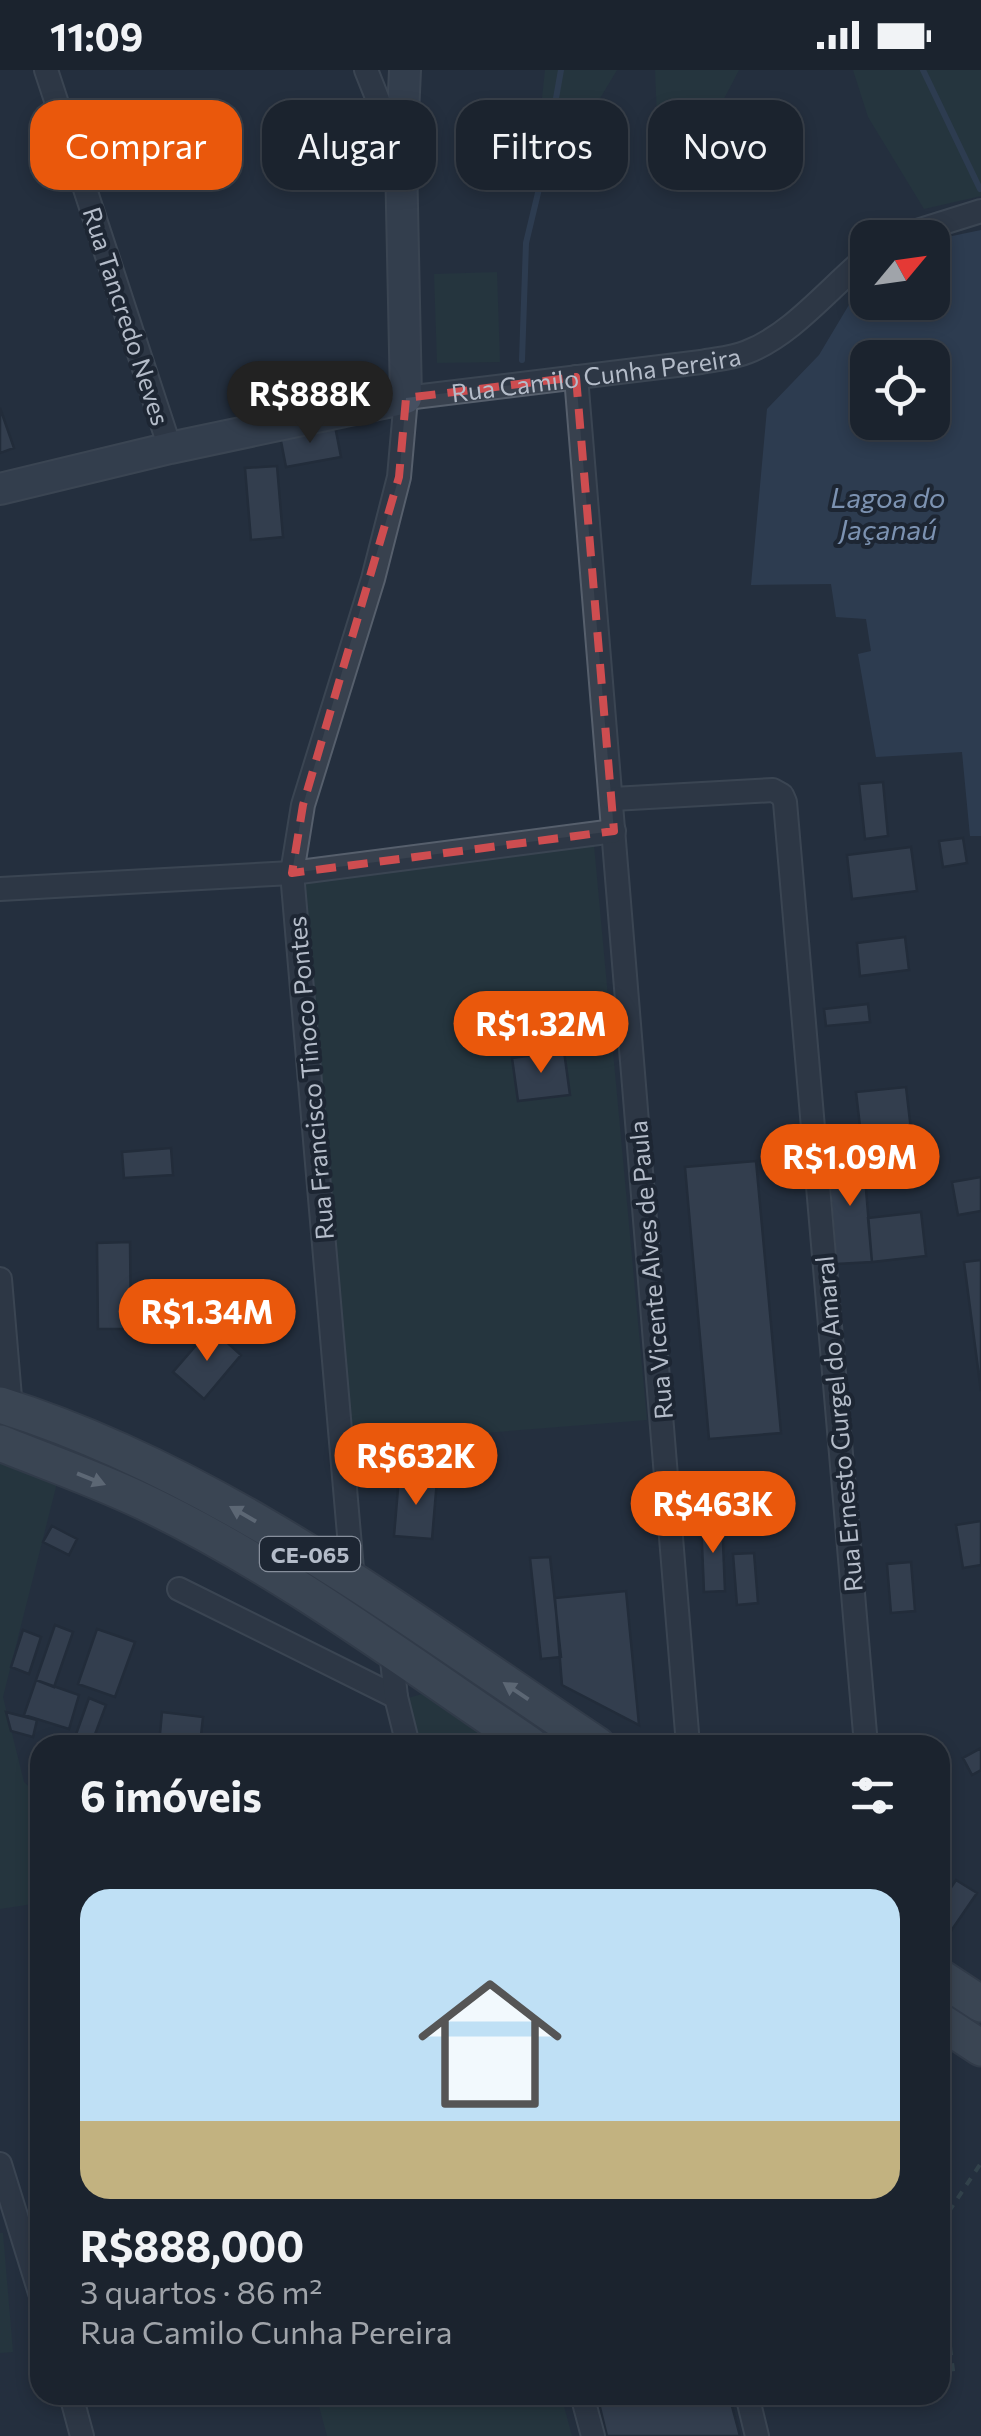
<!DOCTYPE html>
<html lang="pt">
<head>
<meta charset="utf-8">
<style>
  :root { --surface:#1b232e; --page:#282f3a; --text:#f1f3f6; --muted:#a0a4aa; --line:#39404a; --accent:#ea580c }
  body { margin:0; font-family:Commissioner,sans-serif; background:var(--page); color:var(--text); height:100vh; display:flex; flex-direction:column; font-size:38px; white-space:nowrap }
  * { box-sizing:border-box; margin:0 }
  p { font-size:32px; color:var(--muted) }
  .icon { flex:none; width:55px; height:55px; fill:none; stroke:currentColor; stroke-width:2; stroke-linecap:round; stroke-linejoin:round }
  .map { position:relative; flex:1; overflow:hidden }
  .side { position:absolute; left:30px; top:1665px; width:920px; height:670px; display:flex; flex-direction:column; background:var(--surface); border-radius:30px; box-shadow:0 5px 15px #0003,0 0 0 2px var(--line) }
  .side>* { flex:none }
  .guide { position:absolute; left:30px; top:30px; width:922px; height:90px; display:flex; gap:20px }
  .needle { width:65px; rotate:61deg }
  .fabs { position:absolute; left:850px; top:150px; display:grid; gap:20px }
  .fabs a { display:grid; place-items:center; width:100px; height:100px; border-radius:20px; background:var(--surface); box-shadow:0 5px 15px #0003,0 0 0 2px var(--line); font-size:50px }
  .price { position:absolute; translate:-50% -85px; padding:0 22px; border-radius:35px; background:var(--accent); color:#fff; font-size:32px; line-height:65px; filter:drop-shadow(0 2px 5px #0008) }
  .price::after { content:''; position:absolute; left:50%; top:60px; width:30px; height:22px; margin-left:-15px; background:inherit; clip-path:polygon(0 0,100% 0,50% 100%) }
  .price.current { background:#222; color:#fff }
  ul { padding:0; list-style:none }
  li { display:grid; align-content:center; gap:20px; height:530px; padding:0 50px }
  li span { display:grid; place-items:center; height:310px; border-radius:30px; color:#555 }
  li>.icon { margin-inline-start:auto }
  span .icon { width:180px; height:180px; fill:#fffc; stroke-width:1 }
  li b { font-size:42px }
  h2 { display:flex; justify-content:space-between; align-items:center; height:120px; padding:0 50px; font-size:42px }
  .pill { padding:0 35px; border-radius:30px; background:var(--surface); box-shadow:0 5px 15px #0003,0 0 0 2px var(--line); font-size:35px; line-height:90px }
  .pill.current { background:var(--accent); color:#fff }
  .status { display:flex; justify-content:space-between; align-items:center; height:70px; padding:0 50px; background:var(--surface); direction:ltr }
  .status svg { height:28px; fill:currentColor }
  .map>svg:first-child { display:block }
  .green { fill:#263c3f }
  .water { fill:#394c67; fill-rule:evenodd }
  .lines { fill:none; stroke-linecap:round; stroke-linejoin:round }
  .stream { stroke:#394c67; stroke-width:6 }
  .building { fill:#455162; stroke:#1f2835; stroke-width:2.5 }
  .street-casing { stroke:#565f6c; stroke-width:26 }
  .secondary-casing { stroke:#565f6c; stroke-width:34 }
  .primary-casing { stroke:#414a57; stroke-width:39 }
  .path { stroke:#44595c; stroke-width:4; stroke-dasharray:8 8; stroke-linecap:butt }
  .street { stroke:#38414e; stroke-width:22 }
  .secondary { stroke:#465061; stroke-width:30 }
  .primary { stroke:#56606e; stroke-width:35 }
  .oneway { fill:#a1aab7 }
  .marked { fill:none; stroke:#ce4d50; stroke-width:8; stroke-dasharray:20 12; stroke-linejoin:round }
  .labels { text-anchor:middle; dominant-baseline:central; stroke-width:8; stroke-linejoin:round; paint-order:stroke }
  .shield { fill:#1d2633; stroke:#878f9c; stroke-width:2.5 }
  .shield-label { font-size:22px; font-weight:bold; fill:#b4bcc9 }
  .street-label { font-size:25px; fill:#b4bcc9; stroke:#1d2633 }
  .water-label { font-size:28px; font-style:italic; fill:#7c92b1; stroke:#1d2633 }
</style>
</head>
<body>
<div class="status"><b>11:09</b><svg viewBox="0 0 49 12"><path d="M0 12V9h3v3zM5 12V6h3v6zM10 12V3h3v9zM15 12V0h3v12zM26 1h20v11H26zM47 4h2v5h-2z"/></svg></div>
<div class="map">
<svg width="981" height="2366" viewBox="0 0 981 2366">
  <rect width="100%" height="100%" fill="#242f3e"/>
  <!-- green -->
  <path class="green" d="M545 0H617L590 45 577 92H535Z
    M655 0H739C723 30 709 65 675 76L657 49Z
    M853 0H981V126L924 139 868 47Z
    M497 202 500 292 437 293 434 204Z
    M594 775 647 1350 484 1363 483 1380 352 1394 303 814Z
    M0 1388 58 1409 3 1627 24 1712 40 1727V1833L0 1839Z
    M422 1624 498 1675H420L408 1628Z
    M0 2163H3L13 2282 0 2283Z
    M316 2325H561L572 2366H327Z"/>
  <!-- water -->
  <path class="water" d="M981 160V766H970L962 682 876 687 858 584 871 581 866 549 836 547 831 514 751 515 767 339 819 285 865 208 868 232H932L933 170ZM868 288H932V352H868Z"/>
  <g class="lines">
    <!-- stream -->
    <path class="stream" d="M923 0 980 119
      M522 290 526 173 543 102 561 0"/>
  </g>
  <!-- building -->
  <path class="building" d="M0 338 14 378 0 383Z
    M335 356 341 387 286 397 280 366Z
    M277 396 283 467 251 470 245 398Z
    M883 712 888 766 865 769 859 714Z
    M963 768 967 793 943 797 939 771Z
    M911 777 917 821 852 829 847 785Z
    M905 867 909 900 860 906 857 873Z
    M868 934 870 952 826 956 824 939Z
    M564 981 570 1025 518 1031 512 988Z
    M906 1017 911 1060 861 1065 856 1022Z
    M171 1078 173 1105 124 1108 122 1082Z
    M863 1083 872 1192 836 1194 827 1086Z
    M756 1091 781 1363 709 1369 685 1097Z
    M981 1107V1141L958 1145 952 1112Z
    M921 1142 926 1186 872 1192 868 1148Z
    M130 1172 131 1259H98L97 1173Z
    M981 1190V1321L964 1192Z
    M211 1258 241 1285 204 1329 173 1302Z
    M399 1407 437 1410 432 1469 394 1466Z
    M722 1449 725 1521 704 1522 701 1450Z
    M981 1451V1495L963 1498 956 1455Z
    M52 1456 77 1469 69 1485 43 1472Z
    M754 1483 758 1533 737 1535 733 1484Z
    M550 1487 561 1587 541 1589 530 1488Z
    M911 1492 915 1541 891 1543 887 1494Z
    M626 1521 639 1655 562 1615 555 1528Z
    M55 1555 73 1562 54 1617 36 1610Z
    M97 1559 135 1572 115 1627 78 1614Z
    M23 1560 41 1567 29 1604 11 1597Z
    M36 1610 79 1625 69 1659 24 1645Z
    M89 1628 106 1635 91 1675H87L74 1670Z
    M6 1642 37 1650 33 1667 11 1661Z
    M162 1642 203 1647 200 1675H159Z
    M373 1665 374 1675H291Z
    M981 1678V1700L972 1705 963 1688Z
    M956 1810 977 1823 951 1861 940 1853V1834Z
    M597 2325H729L740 2366H607Z"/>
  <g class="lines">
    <!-- street casing -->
    <g class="street-casing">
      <g id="street">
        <path d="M46 0 170 378"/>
        <path d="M366 0 398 80"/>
        <path d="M895 168 981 141"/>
        <path d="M576 307 688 1675"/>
        <path d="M613 729 773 720 782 725 785 732 866 1675"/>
        <path d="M0 819 292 803 614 761"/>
        <path d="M0 1209 11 1339"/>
        <path id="s1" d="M353 1511 292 803 303 735 373 509 399 407 406 328 701 292C716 289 733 288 747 282 792 265 830 217 868 186"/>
        <path d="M179 1519 396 1627"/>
        <path d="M391 1581 396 1627 408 1675"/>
        <path d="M0 2094 40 2223"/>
        <path d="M71 2325 82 2366"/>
        <path d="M582 2325 593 2366"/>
        <path d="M747 2325 757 2366"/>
      </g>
    </g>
    <!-- secondary casing -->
    <g class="secondary-casing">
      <path id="secondary" d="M0 419 170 378 406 328 401 89 405 0"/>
    </g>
    <!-- primary casing -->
    <g class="primary-casing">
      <path id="primary" d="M0 1335C220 1404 408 1549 597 1675
        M0 1373C47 1392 96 1409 142 1431 279 1496 404 1590 530 1675
        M940 1907 981 1934
        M940 1951 981 1978"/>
    </g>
    <!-- path -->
    <path class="path" d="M940 2155 981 2093
      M940 2198 954 2308"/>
    <!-- street -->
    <use href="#street" class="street"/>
    <!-- secondary -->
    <use href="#secondary" class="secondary"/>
    <!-- primary -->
    <use href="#primary" class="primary"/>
  </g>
  <!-- one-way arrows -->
  <defs><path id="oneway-solid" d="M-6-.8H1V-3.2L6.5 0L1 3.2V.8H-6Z" transform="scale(2.5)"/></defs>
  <g class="oneway">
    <use href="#oneway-solid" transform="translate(91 1409) rotate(22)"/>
    <use href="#oneway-solid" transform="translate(243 1444) rotate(-150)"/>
    <use href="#oneway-solid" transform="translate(516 1621) rotate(-146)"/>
  </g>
  <!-- marked area -->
  <path d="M0 0H981V2366H0ZM576 307 614 761 292 803 303 735 399 407 406 328Z" fill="#242f3e" fill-opacity=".55" fill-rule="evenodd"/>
  <path class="marked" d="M576 307 614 761 292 803 303 735 399 407 406 328Z"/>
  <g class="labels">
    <!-- shield labels -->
    <rect class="shield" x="260" y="1467" width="100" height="34" rx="8"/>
    <g class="shield-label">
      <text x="310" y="1484">CE-065</text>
    </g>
    <!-- street labels -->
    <g class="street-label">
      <text transform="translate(127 246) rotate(72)">Rua Tancredo Neves</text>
      <text stroke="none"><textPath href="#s1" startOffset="1392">Rua Camilo Cunha Pereira</textPath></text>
      <text transform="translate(310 1008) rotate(-95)">Rua Francisco Tinoco Pontes</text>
      <text transform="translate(650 1200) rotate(-95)">Rua Vicente Alves de Paula</text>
      <text transform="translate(838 1354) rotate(-95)">Rua Ernesto Gurgel do Amaral</text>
    </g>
    <!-- water labels -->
    <g class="water-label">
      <text x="888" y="427">Lagoa do<tspan x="888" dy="32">Jaçanaú</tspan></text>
    </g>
  </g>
</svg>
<div class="fabs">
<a><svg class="needle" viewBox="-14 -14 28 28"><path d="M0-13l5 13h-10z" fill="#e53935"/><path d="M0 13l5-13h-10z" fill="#a0a4aa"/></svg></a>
<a><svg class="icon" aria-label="locate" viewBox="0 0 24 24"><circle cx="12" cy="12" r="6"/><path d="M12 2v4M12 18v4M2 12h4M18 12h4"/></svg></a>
</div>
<b class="price current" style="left:310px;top:376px">R$888K</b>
<b class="price" style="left:541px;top:1006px">R$1.32M</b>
<b class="price" style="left:850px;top:1139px">R$1.09M</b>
<b class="price" style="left:207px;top:1294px">R$1.34M</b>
<b class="price" style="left:416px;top:1438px">R$632K</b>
<b class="price" style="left:713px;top:1486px">R$463K</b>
<div class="guide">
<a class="pill current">Comprar</a>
<a class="pill">Alugar</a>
<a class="pill">Filtros</a>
<a class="pill">Novo</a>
</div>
<section class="side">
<h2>6 imóveis<svg class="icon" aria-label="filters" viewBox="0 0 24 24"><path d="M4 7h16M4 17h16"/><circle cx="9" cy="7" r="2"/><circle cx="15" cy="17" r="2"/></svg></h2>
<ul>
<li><span style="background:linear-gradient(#bfe0f5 75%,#c2b280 0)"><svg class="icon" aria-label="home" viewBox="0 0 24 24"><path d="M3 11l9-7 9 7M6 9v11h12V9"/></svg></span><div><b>R$888,000</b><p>3 quartos · 86 m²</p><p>Rua Camilo Cunha Pereira</p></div></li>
</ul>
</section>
</div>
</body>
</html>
